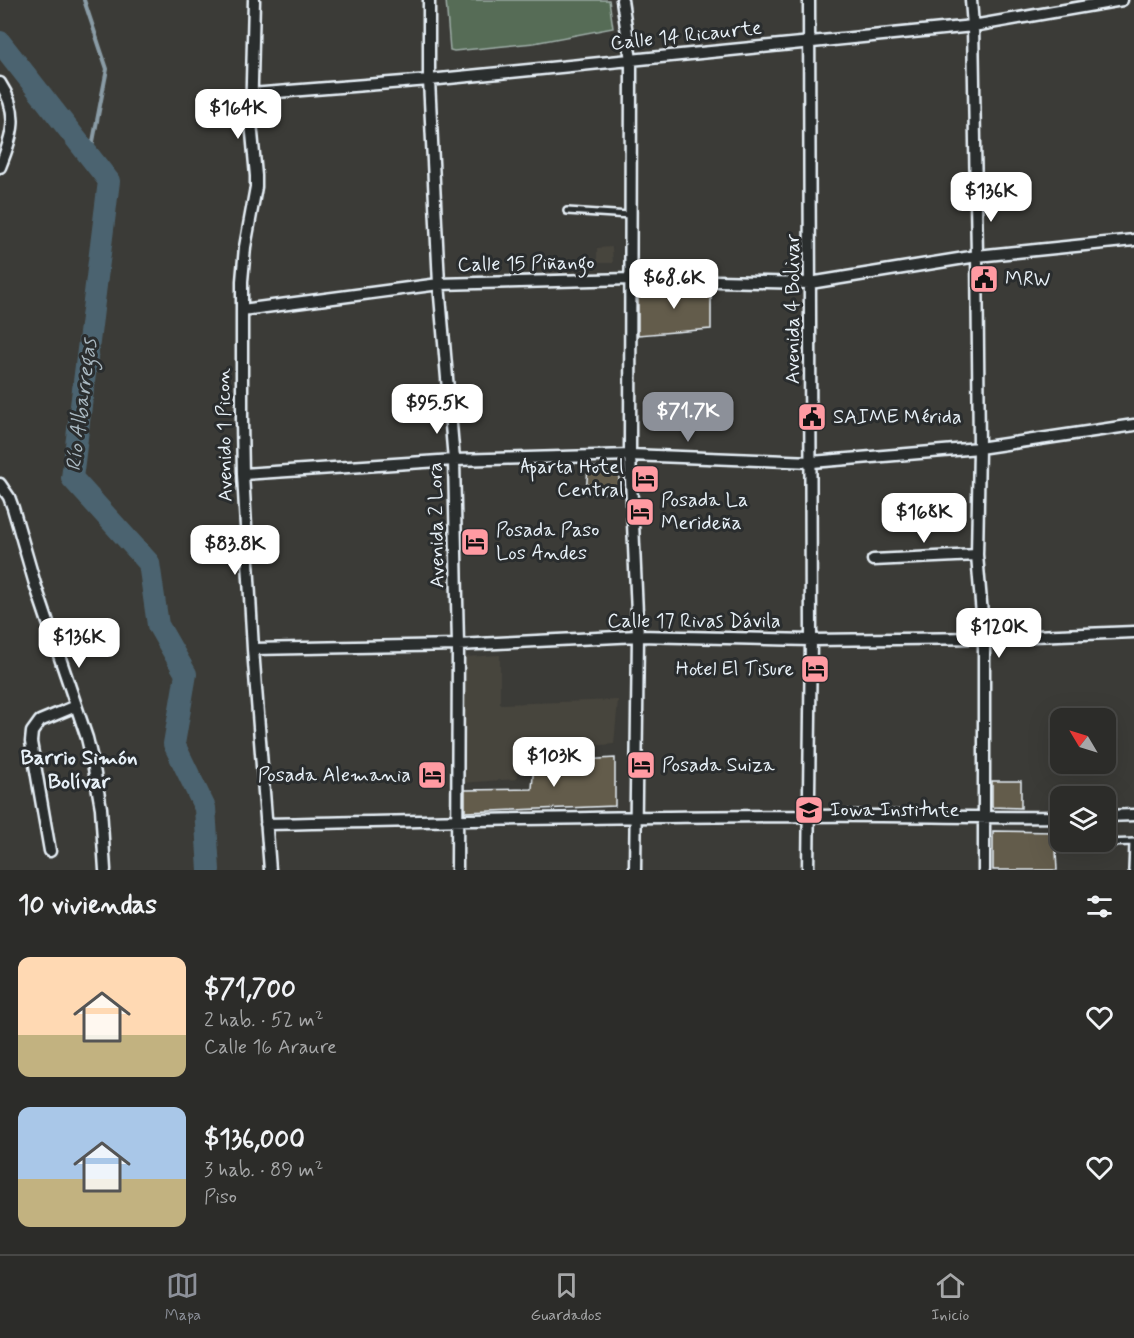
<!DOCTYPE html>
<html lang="es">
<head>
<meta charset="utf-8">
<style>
  :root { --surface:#2c2c29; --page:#343431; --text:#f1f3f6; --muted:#a6a7a8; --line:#484846; --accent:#8c9099 }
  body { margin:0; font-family:Mynerve,sans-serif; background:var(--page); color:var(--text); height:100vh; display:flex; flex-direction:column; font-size:22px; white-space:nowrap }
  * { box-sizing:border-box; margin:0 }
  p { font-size:20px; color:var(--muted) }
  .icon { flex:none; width:33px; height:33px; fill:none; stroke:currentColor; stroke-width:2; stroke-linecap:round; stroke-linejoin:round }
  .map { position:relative; height:870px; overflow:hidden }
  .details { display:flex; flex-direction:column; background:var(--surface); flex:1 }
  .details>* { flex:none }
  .needle { width:39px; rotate:308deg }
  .tools { position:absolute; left:1050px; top:708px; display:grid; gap:12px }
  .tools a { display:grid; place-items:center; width:66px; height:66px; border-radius:12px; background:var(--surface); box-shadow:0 6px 24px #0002,0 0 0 2px var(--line); font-size:30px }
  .price { position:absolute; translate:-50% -51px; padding:0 14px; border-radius:12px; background:#fff; color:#222; font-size:20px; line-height:39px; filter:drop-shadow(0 2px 3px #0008) }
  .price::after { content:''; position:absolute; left:50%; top:36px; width:18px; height:14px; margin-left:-9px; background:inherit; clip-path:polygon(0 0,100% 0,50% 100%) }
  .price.on { background:var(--accent); color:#fff }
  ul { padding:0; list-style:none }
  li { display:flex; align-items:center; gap:18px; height:150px; padding:0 18px }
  li span { display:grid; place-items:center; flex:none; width:168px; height:120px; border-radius:12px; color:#555 }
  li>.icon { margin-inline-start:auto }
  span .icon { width:72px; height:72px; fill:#fffc; stroke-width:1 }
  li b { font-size:26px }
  h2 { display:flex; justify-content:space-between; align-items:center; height:72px; padding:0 18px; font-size:26px }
  .tabs { display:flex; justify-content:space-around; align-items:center; height:84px; border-top:2px solid var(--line); background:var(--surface); font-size:16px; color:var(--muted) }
  .tabs a { display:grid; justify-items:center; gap:3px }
  .tabs .on { color:var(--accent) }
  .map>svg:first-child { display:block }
  .built { fill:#47453d }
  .green { fill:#566c57; stroke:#9faea8; stroke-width:1.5 }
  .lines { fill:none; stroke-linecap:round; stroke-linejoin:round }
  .stream { stroke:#8a9ca6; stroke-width:4 }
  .river { stroke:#4c6470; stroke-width:22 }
  .building { fill:#645c4c; stroke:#e8f1f8; stroke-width:1.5 }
  .service-casing { stroke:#e8f1f8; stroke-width:10 }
  .minor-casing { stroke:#e8f1f8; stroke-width:15 }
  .service { stroke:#2a2d2e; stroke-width:5 }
  .minor { stroke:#2a2d2e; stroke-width:10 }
  .labels { text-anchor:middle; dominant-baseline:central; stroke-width:6; stroke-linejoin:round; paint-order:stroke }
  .street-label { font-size:20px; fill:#e8f1f8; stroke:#2a2d2e }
  .poi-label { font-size:20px; fill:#e8f1f8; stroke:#2a2d2e; text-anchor:start }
  .water-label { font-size:21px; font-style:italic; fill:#aab9c2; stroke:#2a2d2e }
  .neighbourhood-label { font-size:21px; font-weight:bold; fill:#e8f1f8; stroke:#2a2d2e }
</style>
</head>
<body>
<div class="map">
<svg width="1134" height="870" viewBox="0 0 1134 870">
  <rect width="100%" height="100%" fill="#3b3b37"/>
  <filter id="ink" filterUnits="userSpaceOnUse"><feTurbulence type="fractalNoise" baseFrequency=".0167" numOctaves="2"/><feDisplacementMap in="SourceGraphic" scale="12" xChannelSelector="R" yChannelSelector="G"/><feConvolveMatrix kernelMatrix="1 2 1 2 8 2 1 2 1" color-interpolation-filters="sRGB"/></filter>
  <g filter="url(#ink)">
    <!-- built -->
    <path class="built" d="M612 247 613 263H597V248Z
      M500 655V704L618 700 614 744 519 752 517 779 461 783 465 657Z"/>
    <!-- green -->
    <path class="green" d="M446 0H609L613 28 534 43 454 51 450 50Z"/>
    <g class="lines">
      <!-- stream -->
      <path class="stream" d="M84 0 107 69 90 157"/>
      <!-- river -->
      <path class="river" d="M0 42 109 181 72 478 149 563 158 625 186 674 174 744 205 808 209 870"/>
    </g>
    <!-- building -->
    <path class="building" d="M675 288H711V329L638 335V289Z
      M588 467 619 468V492L586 494Z
      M615 758V806L465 812V790L532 789 534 763Z
      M992 781H1021V808L992 807Z
      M993 831 1055 832 1057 870H993Z"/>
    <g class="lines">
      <!-- service casing -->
      <g class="service-casing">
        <path id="service" d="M567 211 630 215
          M1105 843 1134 842
          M1132 870 1133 843"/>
      </g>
      <!-- minor casing -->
      <g class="minor-casing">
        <path id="minor" d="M254 0 251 122 256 176V187L245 247 242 281V421L243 474 253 649 270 870
          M429 0V80L439 284 454 460 458 645 457 870
          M622 0 631 60 630 455 638 636 635 870
          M971 0 973 26 977 256 979 448 977 555 984 638V870
          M0 83C20 113 13 135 0 167
          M251 94 429 80 973 26 1122 0
          M242 310 439 284 630 279 810 283 977 256 1134 240
          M243 474 454 460 630 455 812 462 979 448 1134 425
          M0 484 9 497 13 508 35 584 87 738 93 763 101 808 105 870
          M873 560 977 555
          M253 649 458 645 638 636 811 640 984 638 1134 632
          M1106 816 1134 815
          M266 824C446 821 626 816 806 816 891 815 976 818 1060 817
          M50 851 31 742 32 732 40 721 76 706
          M808 870 811 640 809 0"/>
      </g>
      <!-- service -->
      <use href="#service" class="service"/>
      <!-- minor -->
      <use href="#minor" class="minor"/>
    </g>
  </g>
  <!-- icons -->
  <defs>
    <g id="civic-square" transform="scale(1.5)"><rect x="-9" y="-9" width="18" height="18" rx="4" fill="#ff9aa2" stroke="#2a2d2e"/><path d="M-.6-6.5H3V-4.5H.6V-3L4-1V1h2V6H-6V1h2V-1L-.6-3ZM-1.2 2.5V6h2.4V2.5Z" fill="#111"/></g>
    <g id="hotel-square" transform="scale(1.5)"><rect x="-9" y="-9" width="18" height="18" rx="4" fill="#ff9aa2" stroke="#2a2d2e"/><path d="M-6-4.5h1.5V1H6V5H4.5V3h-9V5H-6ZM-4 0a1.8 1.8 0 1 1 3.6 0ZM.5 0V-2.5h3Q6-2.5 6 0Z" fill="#111"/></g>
    <g id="school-square" transform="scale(1.5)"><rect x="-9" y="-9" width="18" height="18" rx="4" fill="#ff9aa2" stroke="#2a2d2e"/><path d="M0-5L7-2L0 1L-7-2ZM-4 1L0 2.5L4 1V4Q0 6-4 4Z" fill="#111"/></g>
  </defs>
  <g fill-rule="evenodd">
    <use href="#civic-square" x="984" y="279"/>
    <use href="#civic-square" x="812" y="417"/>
    <use href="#hotel-square" x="645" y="479"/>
    <use href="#hotel-square" x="640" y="512"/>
    <use href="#hotel-square" x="475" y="542"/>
    <use href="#hotel-square" x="815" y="669"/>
    <use href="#hotel-square" x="641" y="765"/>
    <use href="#hotel-square" x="432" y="775"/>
    <use href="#school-square" x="809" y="810"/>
  </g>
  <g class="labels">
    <!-- street labels -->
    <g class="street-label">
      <text transform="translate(686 36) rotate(-6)">Calle 14 Ricaurte</text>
      <text transform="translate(526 264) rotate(-1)">Calle 15 Piñango</text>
      <text transform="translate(793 309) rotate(-90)">Avenida 4 Bolivar</text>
      <text transform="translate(225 435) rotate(-91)">Avenido 1 Picon</text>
      <text transform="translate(437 525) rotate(-91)">Avenida 2 Lora</text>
      <text x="694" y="621">Calle 17 Rivas Dávila</text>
    </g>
    <!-- poi labels -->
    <g class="poi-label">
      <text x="1005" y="279">MRW</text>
      <text x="833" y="417">SAIME Mérida</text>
      <text x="624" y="467" text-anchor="end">Aparta Hotel<tspan x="624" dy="23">Central</tspan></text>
      <text x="661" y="500">Posada La<tspan x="661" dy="23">Merideña</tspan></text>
      <text x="496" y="530">Posada Paso<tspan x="496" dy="23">Los Andes</tspan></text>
      <text x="794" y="669" text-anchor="end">Hotel El Tisure</text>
      <text x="662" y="765">Posada Suiza</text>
      <text x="411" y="775" text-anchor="end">Posada Alemania</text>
      <text x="830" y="810">Iowa Institute</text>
    </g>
    <!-- water labels -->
    <g class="water-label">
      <text transform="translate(82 405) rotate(-83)">Río Albarregas</text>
    </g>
    <!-- neighbourhood labels -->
    <g class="neighbourhood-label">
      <text x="79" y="758">Barrio Simón<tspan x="79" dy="24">Bolívar</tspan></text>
    </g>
  </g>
</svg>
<div class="tools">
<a><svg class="needle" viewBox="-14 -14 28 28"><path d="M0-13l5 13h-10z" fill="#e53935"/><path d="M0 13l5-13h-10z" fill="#a6a7a8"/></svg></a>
<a><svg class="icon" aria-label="layers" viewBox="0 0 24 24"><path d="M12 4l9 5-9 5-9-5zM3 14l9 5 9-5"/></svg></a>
</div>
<b class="price" style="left:238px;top:140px">$164K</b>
<b class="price" style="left:991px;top:223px">$136K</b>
<b class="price" style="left:674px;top:310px">$68.6K</b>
<b class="price" style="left:437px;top:435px">$95.5K</b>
<b class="price on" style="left:688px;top:443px">$71.7K</b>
<b class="price" style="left:924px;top:544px">$168K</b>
<b class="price" style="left:235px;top:576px">$83.8K</b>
<b class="price" style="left:999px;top:659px">$120K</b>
<b class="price" style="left:79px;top:669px">$136K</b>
<b class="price" style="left:554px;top:788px">$103K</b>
</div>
<section class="details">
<h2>10 viviendas<svg class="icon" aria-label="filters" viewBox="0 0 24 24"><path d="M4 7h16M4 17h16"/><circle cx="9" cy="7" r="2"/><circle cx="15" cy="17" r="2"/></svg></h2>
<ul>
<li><span style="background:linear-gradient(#ffd9b3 65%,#c2b280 0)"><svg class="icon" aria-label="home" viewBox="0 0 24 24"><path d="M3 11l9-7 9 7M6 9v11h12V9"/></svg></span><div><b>$71,700</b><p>2 hab. · 52 m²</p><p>Calle 16 Araure</p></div><svg class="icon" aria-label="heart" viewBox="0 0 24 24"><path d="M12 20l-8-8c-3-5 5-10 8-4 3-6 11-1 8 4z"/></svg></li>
<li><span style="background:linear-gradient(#a9c7e8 60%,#c2b280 0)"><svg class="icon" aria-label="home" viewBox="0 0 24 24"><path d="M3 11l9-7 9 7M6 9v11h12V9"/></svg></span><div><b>$136,000</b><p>3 hab. · 89 m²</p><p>Piso</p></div><svg class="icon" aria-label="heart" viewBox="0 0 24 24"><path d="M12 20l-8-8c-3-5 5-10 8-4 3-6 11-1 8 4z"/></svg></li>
</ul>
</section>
<nav class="tabs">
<a class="on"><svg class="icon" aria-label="map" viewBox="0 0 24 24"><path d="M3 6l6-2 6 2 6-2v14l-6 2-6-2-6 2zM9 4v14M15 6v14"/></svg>Mapa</a>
<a><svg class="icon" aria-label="saved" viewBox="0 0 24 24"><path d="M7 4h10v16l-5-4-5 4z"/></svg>Guardados</a>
<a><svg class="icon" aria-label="home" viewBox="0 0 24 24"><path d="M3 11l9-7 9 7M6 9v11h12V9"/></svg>Inicio</a>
</nav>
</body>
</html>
